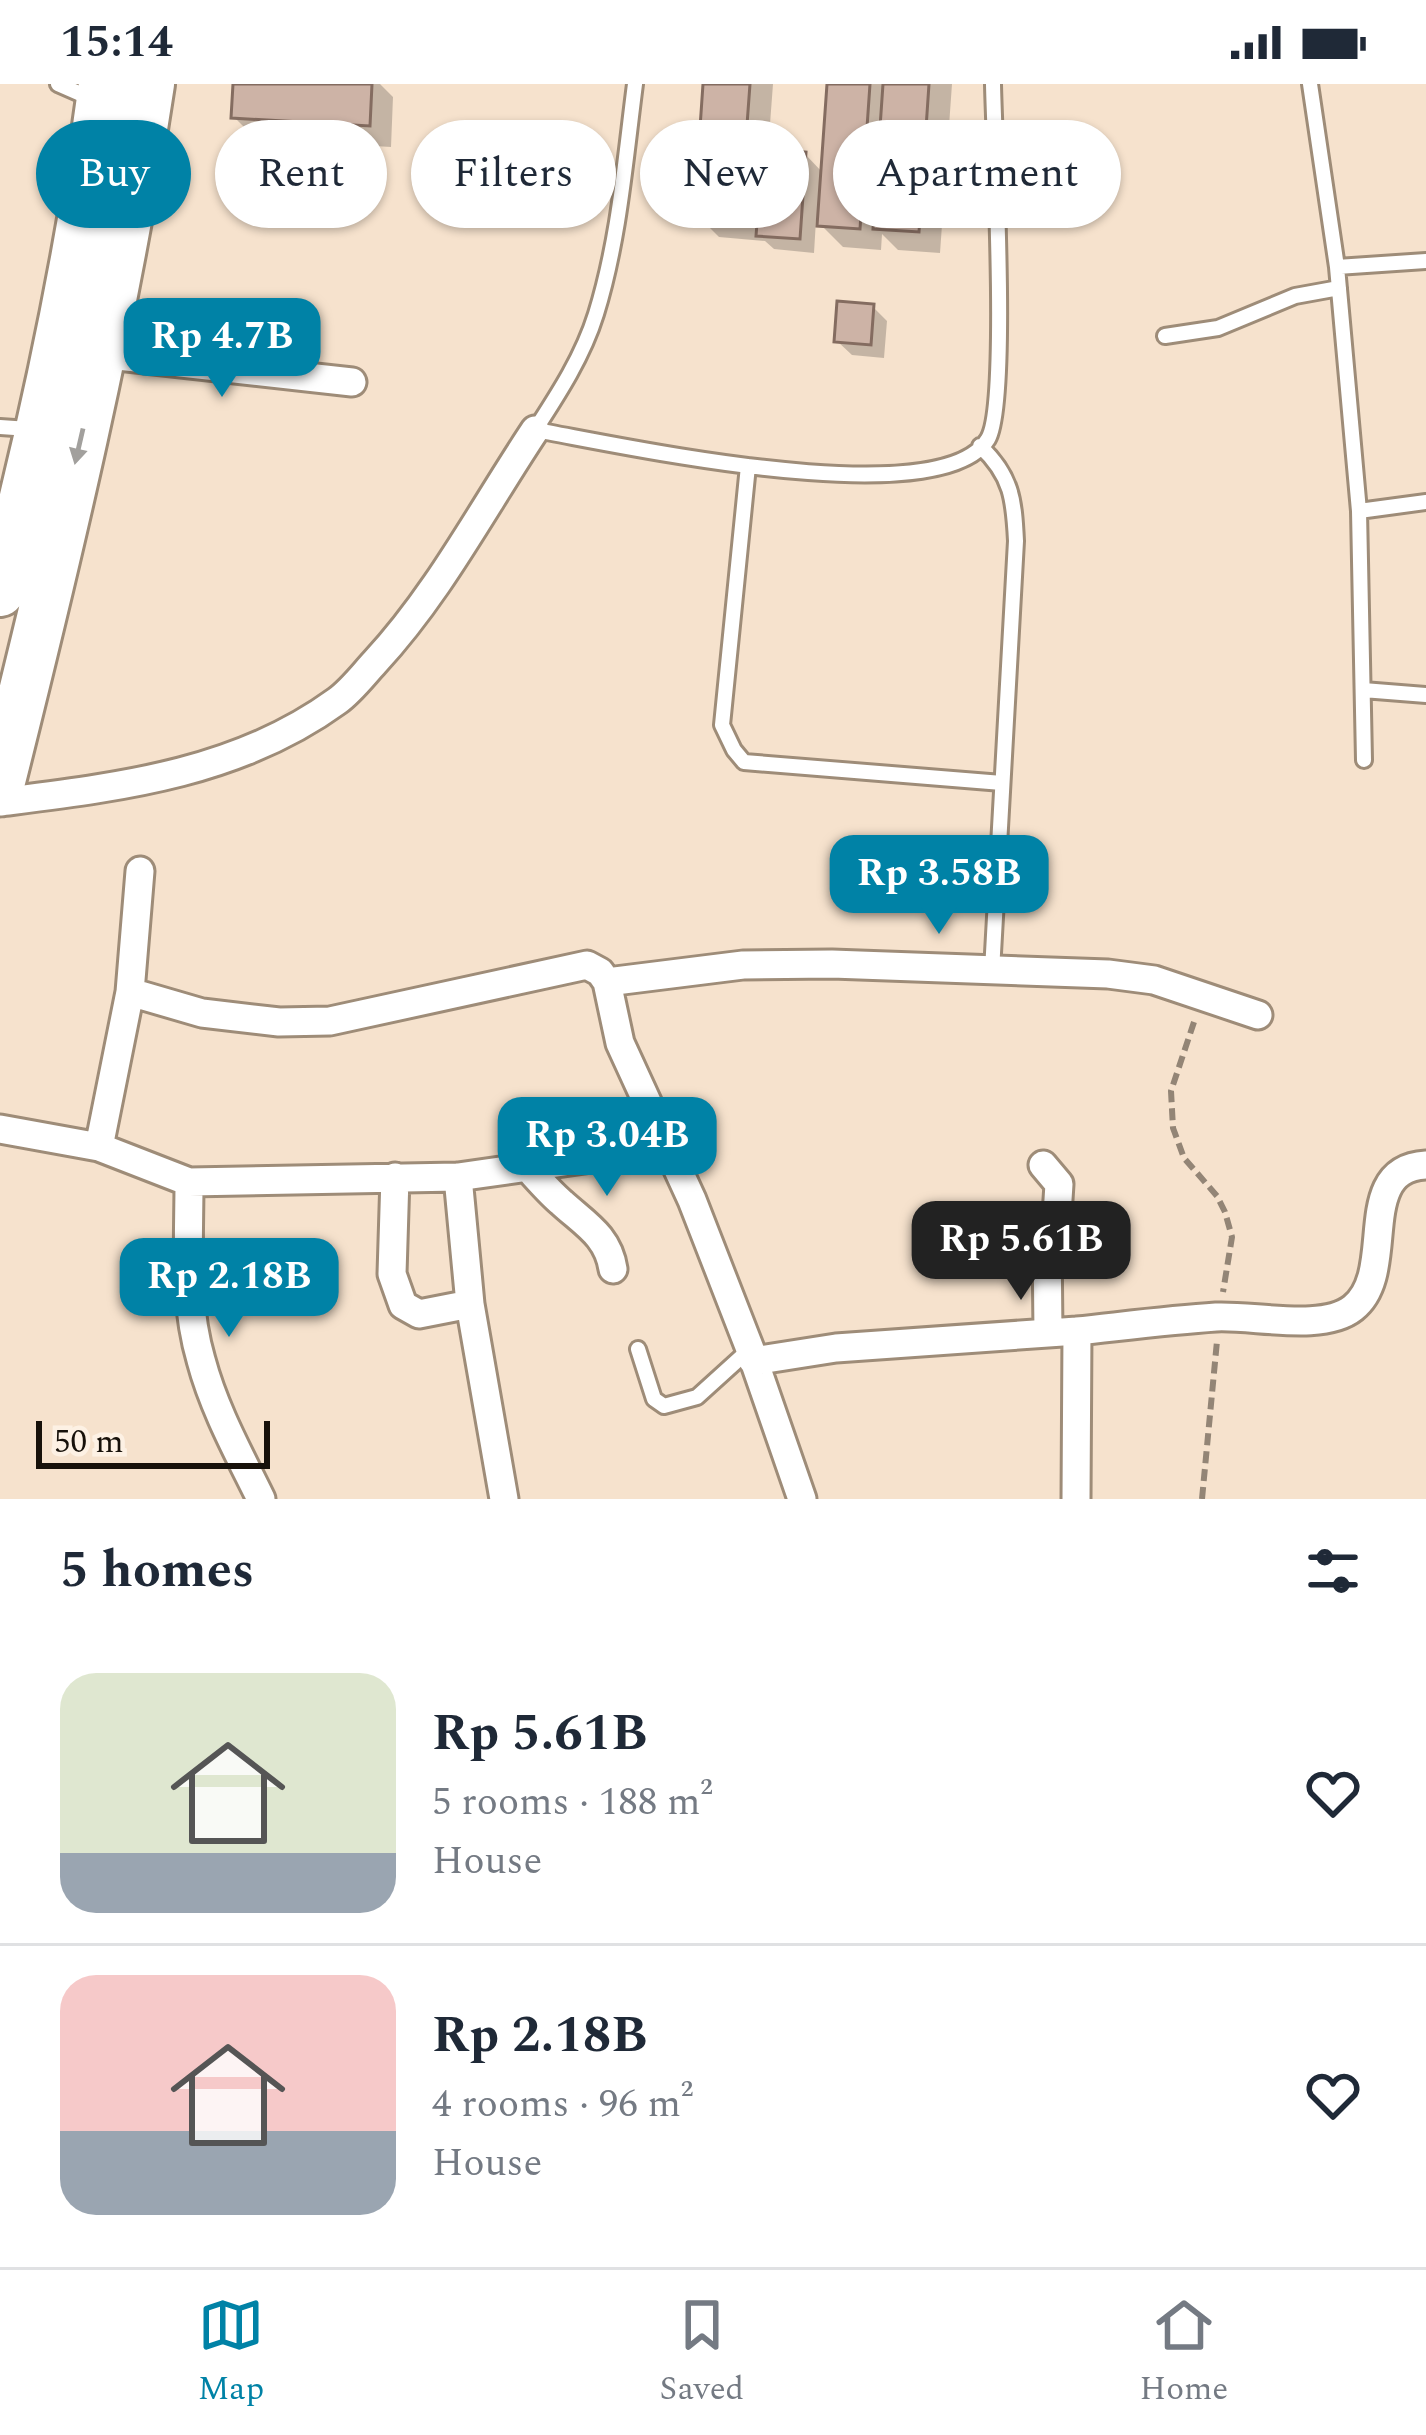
<!DOCTYPE html>
<html lang="en">
<head>
<meta charset="utf-8">
<style>
  :root { --surface:#fff; --page:#f6f6f7; --text:#1f2937; --muted:#747a83; --line:#e0e1e3; --accent:#0082a6 }
  body { margin:0; font-family:Spectral,serif; background:var(--page); color:var(--text); height:100vh; display:flex; flex-direction:column; font-size:45px; white-space:nowrap }
  * { box-sizing:border-box; margin:0 }
  p { font-size:39px; color:var(--muted) }
  .icon { flex:none; width:66px; height:66px; fill:none; stroke:currentColor; stroke-width:2; stroke-linecap:round; stroke-linejoin:round }
  .map { position:relative; height:1415px; overflow:hidden }
  .side { display:flex; flex-direction:column; background:var(--surface); flex:1 }
  .side>* { flex:none }
  .hud { position:absolute; left:36px; top:36px; width:1356px; height:108px; display:flex; gap:24px }
  .scale { position:absolute; left:36px; bottom:30px; width:234px; box-sizing:border-box; padding-left:12px; border:6px solid #17110a; border-top:0; font-size:33px; line-height:42px; white-space:nowrap; color:#17110a; -webkit-text-stroke:9px #fdf1e4; paint-order:stroke }
  .price { position:absolute; translate:-50% -102px; padding:0 27px; border-radius:24px; background:var(--accent); color:#fff; font-size:39px; line-height:78px; filter:drop-shadow(0 3px 6px #0008) }
  .price::after { content:''; position:absolute; left:50%; top:72px; width:36px; height:27px; margin-left:-18px; background:inherit; clip-path:polygon(0 0,100% 0,50% 100%) }
  .price.current { background:#222; color:#fff }
  ul { padding:0; list-style:none }
  li { display:flex; align-items:center; gap:36px; height:300px; padding:0 60px }
  li+li { border-top:3px solid var(--line) }
  li span { display:grid; place-items:center; flex:none; width:336px; height:240px; border-radius:36px; color:#555 }
  li>.icon { margin-inline-start:auto }
  span .icon { width:144px; height:144px; fill:#fffc; stroke-width:1 }
  li b { font-size:51px }
  h2 { display:flex; justify-content:space-between; align-items:center; height:144px; padding:0 60px; font-size:51px }
  .pill { padding:0 42px; border-radius:54px; background:var(--surface); box-shadow:0 3px 9px #0004; font-size:42px; line-height:108px }
  .pill.current { background:var(--accent); color:#fff }
  .status { display:flex; justify-content:space-between; align-items:center; height:84px; padding:0 60px; background:var(--surface); direction:ltr }
  .status svg { height:33px; fill:currentColor }
  .tabs { display:flex; justify-content:space-around; align-items:center; height:168px; border-top:3px solid var(--line); background:var(--surface); font-size:33px; color:var(--muted) }
  .tabs a { display:grid; justify-items:center; gap:6px }
  .tabs .current { color:var(--accent) }
  .map>svg:first-child { display:block }
  .shadow { fill:#0003 }
  .building { fill:#cdb3a6; stroke:#846c60; stroke-width:3 }
  .lines { fill:none; stroke-linecap:round; stroke-linejoin:round }
  .lane-casing { stroke:#9e8c78; stroke-width:20 }
  .street-casing { stroke:#9e8c78; stroke-width:33 }
  .highway-casing { stroke:#9e8c78; stroke-width:54 }
  .path { stroke:#938576; stroke-width:6; stroke-dasharray:12 6; stroke-linecap:butt }
  .lane { stroke:#fff; stroke-width:14 }
  .street { stroke:#fff; stroke-width:27 }
  .highway { stroke:#fff; stroke-width:48 }
  .oneway { fill:#a2a09d }
</style>
</head>
<body>
<div class="status"><b>15:14</b><svg viewBox="0 0 49 12"><path d="M0 12V9h3v3zM5 12V6h3v6zM10 12V3h3v9zM15 12V0h3v12zM26 1h20v11H26zM47 4h2v5h-2z"/></svg></div>
<div class="map">
<svg width="1426" height="1415" viewBox="0 0 1426 1415">
  <rect width="100%" height="100%" fill="#f6e2cd"/>
  <!-- shadow -->
  <path class="shadow" d="M236 0H380L393 13 391 63 256 55 234 33Z
    M706 0H773L768 67 805 70 824 90 830 0H952L940 169 898 166 882 150 881 166 843 163 816 136 814 169 774 165 765 157 719 153 697 131Z
    M872 222 887 237 884 274 852 271 837 257Z"/>
  <!-- building -->
  <path class="building" d="M233 0H372L370 42 231 34Z
    M703 0H750L740 136 694 132Z
    M827 0H870L860 145 817 142Z
    M883 0H929L919 148 873 145Z
    M763 64 806 68 800 155 756 152Z
    M837 217 874 220 871 261 834 258Z"/>
  <g class="lines">
    <!-- lane casing -->
    <g class="lane-casing">
      <path id="lane" d="M58 0 90 14
        M635 0C625 77 619 156 596 230 583 272 559 309 535 346 617 360 940 433 988 355 1009 320 994 58 993 0
        M1310 0 1337 183 1359 427 1364 676
        M1337 183 1426 177
        M1165 252 1218 244 1295 212 1339 204
        M0 343 29 345
        M980 362C1012 392 1014 416 1016 457L992 887
        M748 382 722 641 734 666 744 678 1002 699
        M1359 427 1426 418
        M1363 606 1426 611
        M638 1265 654 1315 664 1322 697 1313 750 1265"/>
    </g>
    <!-- street casing -->
    <g class="street-casing">
      <path id="street" d="M100 270 352 298
        M0 718C118 703 237 690 337 617 351 607 363 591 375 578 439 509 483 424 535 346
        M607 898 743 881 832 880 1108 890 1154 896 1258 931
        M130 908 140 787
        M0 1045 99 1063 189 1098 458 1093 669 1063
        M99 1063 130 908 202 929 279 938 330 937 587 881 600 888 607 898 620 959 692 1116 750 1265 802 1415
        M1043 1081 1059 1100 1057 1131 1047 1152 1048 1249
        M528 1084C539 1096 550 1109 562 1119 585 1140 608 1152 613 1185
        M395 1093 392 1190 403 1221 419 1230 470 1220
        M458 1093 470 1220 504 1415
        M189 1098C189 1157 184 1219 201 1276 214 1325 239 1370 261 1415
        M1077 1247C1124 1242 1170 1236 1216 1233 1254 1231 1323 1248 1353 1224 1399 1188 1352 1085 1426 1081
        M753 1277 836 1264 1077 1247 1076 1415"/>
    </g>
    <!-- highway casing -->
    <g class="highway-casing">
      <path id="highway" d="M0 508C44 341 80 171 103 0
        M0 701C58 470 114 236 150 0"/>
    </g>
    <!-- path -->
    <path class="path" d="M1194 938 1171 1007 1173 1044 1184 1074 1217 1112 1225 1128 1232 1153 1223 1208
      M1202 1415 1217 1257"/>
    <!-- lane -->
    <use href="#lane" class="lane"/>
    <!-- street -->
    <use href="#street" class="street"/>
    <!-- highway -->
    <use href="#highway" class="highway"/>
  </g>
  <!-- one-way arrows -->
  <defs><path id="oneway-solid" d="M-6-.8H1V-3.2L6.5 0L1 3.2V.8H-6Z" transform="scale(3)"/></defs>
  <use class="oneway" href="#oneway-solid" transform="translate(79 362) rotate(103)"/>
</svg>
<div class="scale">50 m</div>
<b class="price" style="left:222px;top:316px">Rp 4.7B</b>
<b class="price" style="left:939px;top:853px">Rp 3.58B</b>
<b class="price" style="left:607px;top:1115px">Rp 3.04B</b>
<b class="price current" style="left:1021px;top:1219px">Rp 5.61B</b>
<b class="price" style="left:229px;top:1256px">Rp 2.18B</b>
<div class="hud">
<a class="pill current">Buy</a>
<a class="pill">Rent</a>
<a class="pill">Filters</a>
<a class="pill">New</a>
<a class="pill">Apartment</a>
</div>
</div>
<section class="side">
<h2>5 homes<svg class="icon" aria-label="filters" viewBox="0 0 24 24"><path d="M4 7h16M4 17h16"/><circle cx="9" cy="7" r="2"/><circle cx="15" cy="17" r="2"/></svg></h2>
<ul>
<li><span style="background:linear-gradient(#dfe7d0 75%,#9aa5b1 0)"><svg class="icon" aria-label="home" viewBox="0 0 24 24"><path d="M3 11l9-7 9 7M6 9v11h12V9"/></svg></span><div><b>Rp 5.61B</b><p>5 rooms · 188 m²</p><p>House</p></div><svg class="icon" aria-label="heart" viewBox="0 0 24 24"><path d="M12 20l-8-8c-3-5 5-10 8-4 3-6 11-1 8 4z"/></svg></li>
<li><span style="background:linear-gradient(#f6c9c9 65%,#9aa5b1 0)"><svg class="icon" aria-label="home" viewBox="0 0 24 24"><path d="M3 11l9-7 9 7M6 9v11h12V9"/></svg></span><div><b>Rp 2.18B</b><p>4 rooms · 96 m²</p><p>House</p></div><svg class="icon" aria-label="heart" viewBox="0 0 24 24"><path d="M12 20l-8-8c-3-5 5-10 8-4 3-6 11-1 8 4z"/></svg></li>
</ul>
</section>
<nav class="tabs">
<a class="current"><svg class="icon" aria-label="map" viewBox="0 0 24 24"><path d="M3 6l6-2 6 2 6-2v14l-6 2-6-2-6 2zM9 4v14M15 6v14"/></svg>Map</a>
<a><svg class="icon" aria-label="saved" viewBox="0 0 24 24"><path d="M7 4h10v16l-5-4-5 4z"/></svg>Saved</a>
<a><svg class="icon" aria-label="home" viewBox="0 0 24 24"><path d="M3 11l9-7 9 7M6 9v11h12V9"/></svg>Home</a>
</nav>
</body>
</html>
